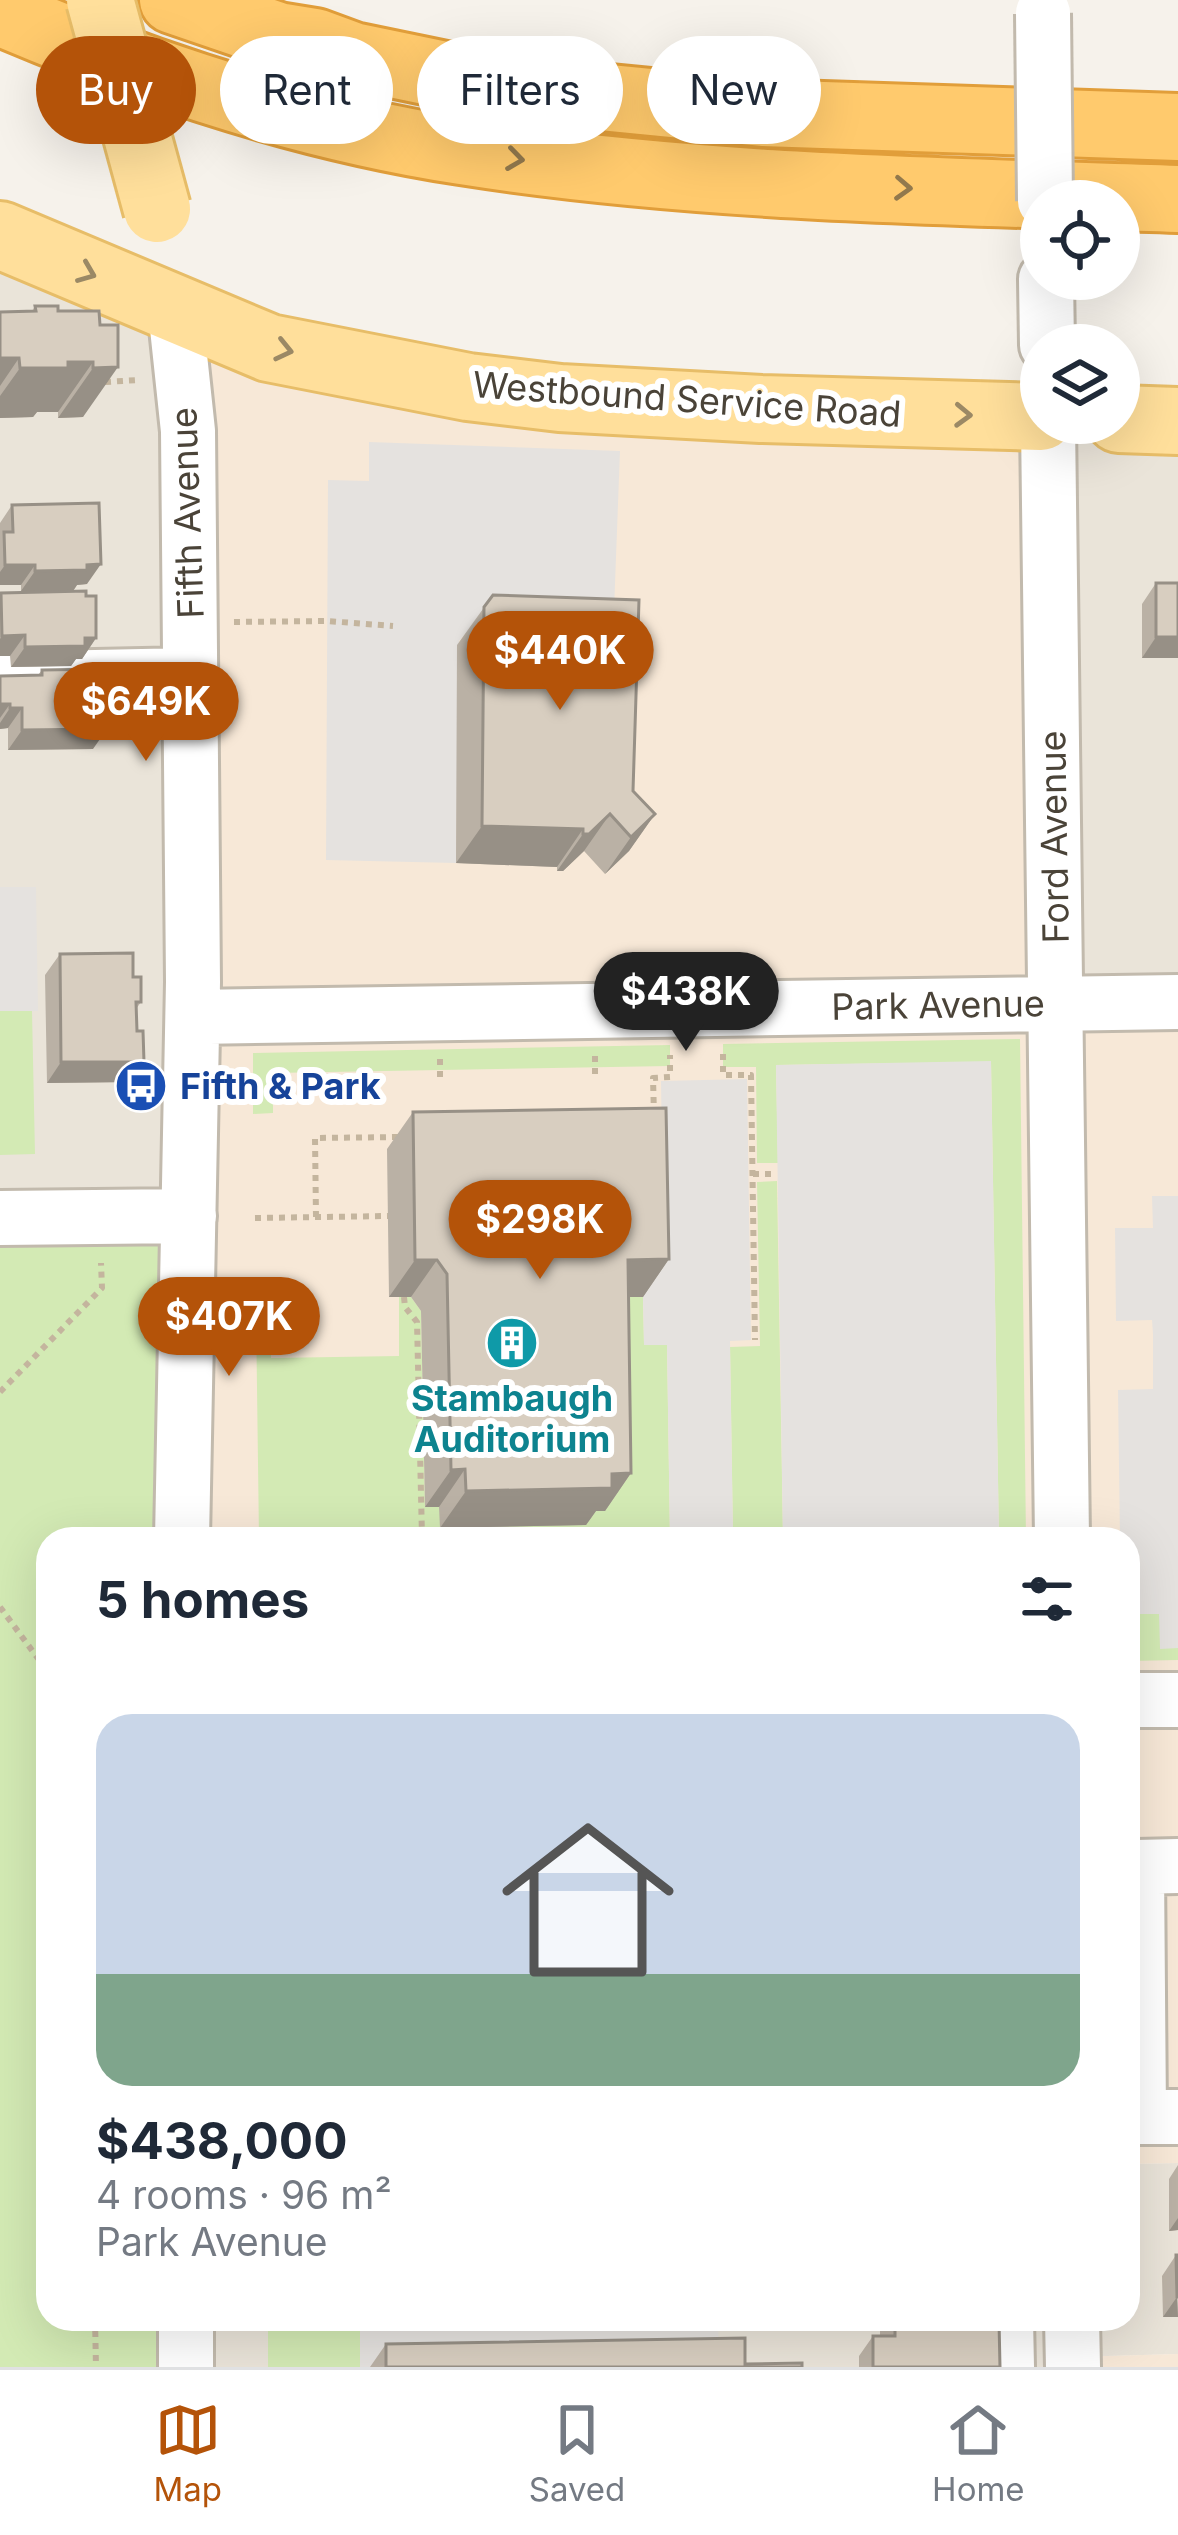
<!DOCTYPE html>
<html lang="en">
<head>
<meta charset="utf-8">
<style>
  :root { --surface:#fff; --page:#f2f2f3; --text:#1f2937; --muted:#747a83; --line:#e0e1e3; --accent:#b45309 }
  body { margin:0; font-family:Inter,sans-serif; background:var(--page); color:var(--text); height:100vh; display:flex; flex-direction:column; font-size:45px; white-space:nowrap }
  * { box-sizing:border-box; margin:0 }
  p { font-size:39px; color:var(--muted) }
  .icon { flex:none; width:66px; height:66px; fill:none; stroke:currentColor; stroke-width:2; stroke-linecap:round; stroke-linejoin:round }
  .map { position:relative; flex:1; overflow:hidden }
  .drawer { position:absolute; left:36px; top:1527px; width:1104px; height:804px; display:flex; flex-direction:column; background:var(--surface); border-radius:36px; box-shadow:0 12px 48px #0002 }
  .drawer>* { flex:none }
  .top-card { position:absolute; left:36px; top:36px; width:1107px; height:108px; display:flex; gap:24px }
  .controls { position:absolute; left:1020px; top:180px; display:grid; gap:24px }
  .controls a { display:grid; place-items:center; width:120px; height:120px; border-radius:50%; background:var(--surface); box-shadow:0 12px 48px #0002; font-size:60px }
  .price { position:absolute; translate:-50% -102px; padding:0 27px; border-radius:42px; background:var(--accent); color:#fff; font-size:39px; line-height:78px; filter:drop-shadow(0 3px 6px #0008) }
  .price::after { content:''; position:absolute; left:50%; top:72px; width:36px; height:27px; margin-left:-18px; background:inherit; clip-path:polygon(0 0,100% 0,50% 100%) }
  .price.on { background:#222; color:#fff }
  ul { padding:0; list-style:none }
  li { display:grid; align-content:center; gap:24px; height:636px; padding:0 60px }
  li+li { border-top:3px solid var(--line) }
  li span { display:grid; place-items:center; height:372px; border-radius:36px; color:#555 }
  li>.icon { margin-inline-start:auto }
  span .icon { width:216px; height:216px; fill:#fffc; stroke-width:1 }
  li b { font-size:51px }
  h2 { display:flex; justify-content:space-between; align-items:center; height:144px; padding:0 60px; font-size:51px }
  .tag { padding:0 42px; border-radius:54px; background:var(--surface); box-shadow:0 12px 48px #0002; font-size:42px; line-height:108px }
  .tag.on { background:var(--accent); color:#fff }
  .menu { display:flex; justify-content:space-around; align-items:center; height:168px; border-top:3px solid var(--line); background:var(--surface); font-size:33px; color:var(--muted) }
  .menu a { display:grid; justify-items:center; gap:6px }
  .menu .on { color:var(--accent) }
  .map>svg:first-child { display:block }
  .residential { fill:#eae4d9 }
  .commercial { fill:#f7e8d7 }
  .green { fill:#d3eab4 }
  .parking { fill:#e5e2df }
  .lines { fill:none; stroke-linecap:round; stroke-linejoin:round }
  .minor-casing { stroke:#c2baad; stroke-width:60 }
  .major-casing { stroke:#e7bd68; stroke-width:72 }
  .highway-casing { stroke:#e19e3a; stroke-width:72 }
  .path { stroke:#c4b59e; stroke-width:6; stroke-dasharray:6 6; stroke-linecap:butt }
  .minor { stroke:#fff; stroke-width:54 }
  .major { stroke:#ffdf9b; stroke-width:66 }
  .highway { stroke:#ffca6d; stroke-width:66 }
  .minor-bridge-casing { stroke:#c2baad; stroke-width:60; stroke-linecap:butt }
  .major-bridge-casing { stroke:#e7bd68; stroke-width:72; stroke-linecap:butt }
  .minor-bridge { stroke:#fff; stroke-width:54 }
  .major-bridge { stroke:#ffdf9b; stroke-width:66 }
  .wall { fill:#bab1a5 }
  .shaded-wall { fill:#979086 }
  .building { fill:#d8cec0; stroke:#979086; stroke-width:3 }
  .oneway { stroke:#92794d }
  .oneway2 { stroke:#9b8965 }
  .labels { text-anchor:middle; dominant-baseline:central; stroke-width:12; stroke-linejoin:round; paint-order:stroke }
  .street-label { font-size:36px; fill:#4a4338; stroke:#fff }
  .transit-label { font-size:36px; font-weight:bold; fill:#164399; stroke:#fff; text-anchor:start }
  .culture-label { font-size:36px; font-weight:bold; fill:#0d838f; stroke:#fff }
</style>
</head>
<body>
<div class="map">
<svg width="1178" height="2367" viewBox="0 0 1178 2367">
  <rect width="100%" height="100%" fill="#f6f2eb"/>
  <!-- residential -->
  <path class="residential" d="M0 235 175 309 189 1216 0 1218Z
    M1178 421V1002L1056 1003 1048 423Z
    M1178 2163V2354L1073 2357V2367H186V2319H1128V2164Z"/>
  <!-- commercial -->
  <path class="commercial" d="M175 309 269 348 1041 417 1056 1002H1178V2163L1128 2164V1539H182Z
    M1178 2354V2367H1073L1072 2357Z"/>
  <!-- green -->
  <path class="green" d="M0 1011H32L35 1154 0 1155Z
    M1020 1039 1026 1539H999L991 1062 776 1065 778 1163H757L756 1067H723V1044Z
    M670 1045V1066L273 1073V1113L253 1114V1053Z
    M777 1181 783 1539H733L730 1347 760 1346 757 1182Z
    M189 1216 182 1539H48V2319H186V2367H0V1218Z
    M399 1297H411L421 1311 425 1507H439L602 1297H643L644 1344H667L670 1539H259L256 1312H270L271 1358 399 1356Z
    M1128 1614H1160V1648H1178V1660L1128 1661Z
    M268 2319H360V2367H268Z"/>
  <!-- parking -->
  <path class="parking" d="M369 442 620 451 613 637 467 632 459 641 456 863 326 860 328 480 369 481Z
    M0 887H36L38 1011H0Z
    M991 1061 999 1539H783L776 1065Z
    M747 1079 751 1340 730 1341 733 1539H670L667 1345H644L640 1150 662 1149 661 1081Z
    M1152 1196H1178V1648L1160 1649 1159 1614H1128V1539H1120L1118 1390 1153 1389V1334L1152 1320 1116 1321 1115 1228H1153Z
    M360 2319H718L719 2367H360Z"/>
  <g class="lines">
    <!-- minor casing -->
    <g class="minor-casing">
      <path id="minor" d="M1046 279 1047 345
        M175 309 188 431 193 982 182 1539
        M1048 423 1062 1539
        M0 679 190 675
        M194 1017 1178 1002
        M0 1218 189 1216
        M1128 1700H1178
        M1178 1866 1137 1867 1139 2117H1178
        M186 2319V2367
        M1006 2319 1007 2367
        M1072 2319 1073 2367"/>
    </g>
    <!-- major casing -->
    <g class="major-casing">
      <path id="major" d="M0 235 269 348 468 387 560 398 761 409 1041 417
        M1119 419 1178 421"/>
    </g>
    <!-- highway casing -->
    <g class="highway-casing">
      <path id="highway" d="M173 0 278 36 315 42 353 56 445 75 549 92 763 113 1178 127
        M0 12C145 74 305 127 461 151 697 188 939 191 1178 199"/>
    </g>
    <!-- path -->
    <path class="path" d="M105 382 139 380
      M234 622 327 621 393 626
      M723 1054V1075H751L755 1340
      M595 1056V1077
      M440 1059V1079
      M654 1115 653 1078 670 1077V1055
      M753 1174H777
      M316 1217 315 1138 400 1137
      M255 1218 388 1216
      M404 1297 405 1307 417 1322 422 1537 670 1533
      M0 1392 102 1288 101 1263
      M0 1607 48 1672
      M95 2319 96 2367"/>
    <!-- minor -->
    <use href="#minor" class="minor"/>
    <!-- major -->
    <use href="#major" class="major"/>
    <!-- highway -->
    <use href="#highway" class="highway"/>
    <!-- minor-bridge casing -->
    <g class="minor-bridge-casing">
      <path id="minor-bridge" d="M1043 13 1045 201"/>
    </g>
    <!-- major-bridge casing -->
    <g class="major-bridge-casing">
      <path id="major-bridge" d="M100 0 157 209"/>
    </g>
    <!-- minor-bridge -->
    <use href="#minor-bridge" class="minor-bridge"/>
    <!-- major-bridge -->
    <use href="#major-bridge" class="major-bridge"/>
  </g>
  <!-- wall -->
  <path class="wall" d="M35 306 58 311 100 325H118L83 417 58 418V412H37L33 417 0 418V312L32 311Z
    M12 505 87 584 77 585 73 591H21V585H0V523Z
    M1156 583 1178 658H1142V604Z
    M0 594 96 638 82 659H76L71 666 11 667 10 656H0Z
    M493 595 633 791 655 814 629 851 605 874 584 851 563 871H557V867L456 863 457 645Z
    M42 670 93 749 8 750V728L0 729V676L38 675Z
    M60 954 133 977 141 1002 136 1009 137 1031 130 1082 47 1083 45 975Z
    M413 1112 669 1259 643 1297H628L631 1473 605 1511H596L586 1525 440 1528 439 1507H425L421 1311 411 1297H389L387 1149Z
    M1178 2165V2230L1169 2231V2179Z
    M1176 2255 1178 2317H1163L1162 2276Z
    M888 2319H971L1000 2367H859V2356L873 2336H880V2330Z
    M386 2344 745 2364 802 2367H370Z"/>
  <!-- shaded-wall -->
  <path class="shaded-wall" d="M0 358H19L0 386Z
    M68 362H93L58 412H37L33 417 0 418V396L20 368Z
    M118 367 83 417 58 418 93 368Z
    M101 564 87 584 77 585 73 591H21L35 571Z
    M5 565H35L21 585H0V572Z
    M25 635 10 656H0V639L2 636Z
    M1156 637H1178V658H1142Z
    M85 638H96L82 659H76L71 666 11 667 25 647Z
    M0 704H10L0 718Z
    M10 708H22L8 728 0 729V723Z
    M107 729 93 749 8 750 22 730Z
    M610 814 584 851 563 871H557L583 834Z
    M655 814 629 851 605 874 631 837Z
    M482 826 583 829 557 867 456 863Z
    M61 1062H144L130 1082 47 1083Z
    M669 1259 643 1297H602L628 1260Z
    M415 1260H437L411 1297H389Z
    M465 1469 439 1507H425L451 1470Z
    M631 1473 605 1511H596L586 1525 440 1528 466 1491 612 1474Z
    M1178 2218V2230L1169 2231Z
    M1177 2297 1178 2317H1163Z"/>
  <!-- building -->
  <path class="building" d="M35 306H58V311H99L100 325H118V367L93 368V362H68V368H20L19 358H0V312L36 311Z
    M99 503 101 564 87 565V570L35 571V565H5L4 532H13L12 505Z
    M1156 583H1178V637H1156Z
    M86 591V596H96V638H85V646L25 647V635L2 636 1 593Z
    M493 595 639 600 633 791 655 814 631 837 610 814 589 834H583V829L482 826 484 607Z
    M106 669 107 729 22 730V708H10V704H0V676L42 675V670Z
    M133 953V977H141V1002H136L137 1031H143L144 1062H61L60 954Z
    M666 1108 669 1259 628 1260 631 1473 612 1474V1488L466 1491 465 1469 451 1470 447 1274 437 1260H415L413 1112Z
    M1176 2255H1178V2297H1177Z
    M895 2319 999 2321 1000 2367H873V2336H895Z
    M745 2338V2364L802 2363V2367H386V2344Z"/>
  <!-- one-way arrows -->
  <defs><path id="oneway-chevron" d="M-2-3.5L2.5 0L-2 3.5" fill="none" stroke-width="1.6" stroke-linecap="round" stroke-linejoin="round" transform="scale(3)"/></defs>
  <g class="oneway">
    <use href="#oneway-chevron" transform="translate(515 159) rotate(8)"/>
    <use href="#oneway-chevron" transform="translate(903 188) rotate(3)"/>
  </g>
  <g class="oneway2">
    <use href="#oneway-chevron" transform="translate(87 273) rotate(22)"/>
    <use href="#oneway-chevron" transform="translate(284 350) rotate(13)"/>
    <use href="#oneway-chevron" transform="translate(963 415) rotate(2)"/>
  </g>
  <!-- icons -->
  <defs>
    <g id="bus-disc" transform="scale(2.7)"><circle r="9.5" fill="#1a4fb4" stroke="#fff"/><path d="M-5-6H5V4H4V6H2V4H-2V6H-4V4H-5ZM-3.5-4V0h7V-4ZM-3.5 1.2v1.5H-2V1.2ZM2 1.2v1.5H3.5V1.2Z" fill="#fff"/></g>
    <g id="building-disc" transform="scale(2.7)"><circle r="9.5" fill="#0f9aa8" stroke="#fff"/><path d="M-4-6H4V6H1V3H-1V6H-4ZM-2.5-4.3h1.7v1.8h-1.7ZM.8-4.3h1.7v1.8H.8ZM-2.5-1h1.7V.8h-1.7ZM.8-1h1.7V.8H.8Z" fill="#fff"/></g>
  </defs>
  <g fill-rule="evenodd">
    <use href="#bus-disc" x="141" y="1086"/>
    <use href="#building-disc" x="512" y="1343"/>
  </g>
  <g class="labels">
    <!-- street labels -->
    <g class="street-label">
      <text transform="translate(687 399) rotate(4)">Westbound Service Road</text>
      <text transform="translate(187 513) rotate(-92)">Fifth Avenue</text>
      <text transform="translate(1054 837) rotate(-91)">Ford Avenue</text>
      <text transform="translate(938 1005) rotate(-1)">Park Avenue</text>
    </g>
    <!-- transit labels -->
    <g class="transit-label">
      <text x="180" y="1086">Fifth &amp; Park</text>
    </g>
    <!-- culture labels -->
    <g class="culture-label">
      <text x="512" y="1398">Stambaugh<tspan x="512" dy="41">Auditorium</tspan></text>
    </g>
  </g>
</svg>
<div class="controls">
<a><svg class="icon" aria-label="locate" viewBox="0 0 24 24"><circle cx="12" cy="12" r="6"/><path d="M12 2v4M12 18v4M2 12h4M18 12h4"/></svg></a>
<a><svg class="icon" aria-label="layers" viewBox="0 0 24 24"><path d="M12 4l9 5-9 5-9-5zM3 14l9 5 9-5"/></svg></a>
</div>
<b class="price" style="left:560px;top:713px">$440K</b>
<b class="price" style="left:146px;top:764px">$649K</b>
<b class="price on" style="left:686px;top:1054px">$438K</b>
<b class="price" style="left:540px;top:1282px">$298K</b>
<b class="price" style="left:229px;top:1379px">$407K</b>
<div class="top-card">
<a class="tag on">Buy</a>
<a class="tag">Rent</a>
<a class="tag">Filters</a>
<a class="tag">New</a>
</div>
<section class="drawer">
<h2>5 homes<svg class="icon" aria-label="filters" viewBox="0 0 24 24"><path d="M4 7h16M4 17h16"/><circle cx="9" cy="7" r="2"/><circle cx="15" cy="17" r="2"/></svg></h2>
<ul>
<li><span style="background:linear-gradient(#c9d6e8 70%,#7fa58c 0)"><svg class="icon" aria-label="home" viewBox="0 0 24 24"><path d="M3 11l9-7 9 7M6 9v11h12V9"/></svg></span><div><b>$438,000</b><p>4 rooms · 96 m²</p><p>Park Avenue</p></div></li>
</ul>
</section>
</div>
<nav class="menu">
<a class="on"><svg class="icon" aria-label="map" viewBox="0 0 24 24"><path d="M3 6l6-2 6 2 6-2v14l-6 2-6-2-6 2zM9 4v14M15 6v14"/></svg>Map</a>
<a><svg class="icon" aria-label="saved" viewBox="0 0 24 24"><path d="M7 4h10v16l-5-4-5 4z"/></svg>Saved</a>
<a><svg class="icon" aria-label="home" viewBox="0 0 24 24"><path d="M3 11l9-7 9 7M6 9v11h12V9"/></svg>Home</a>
</nav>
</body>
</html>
